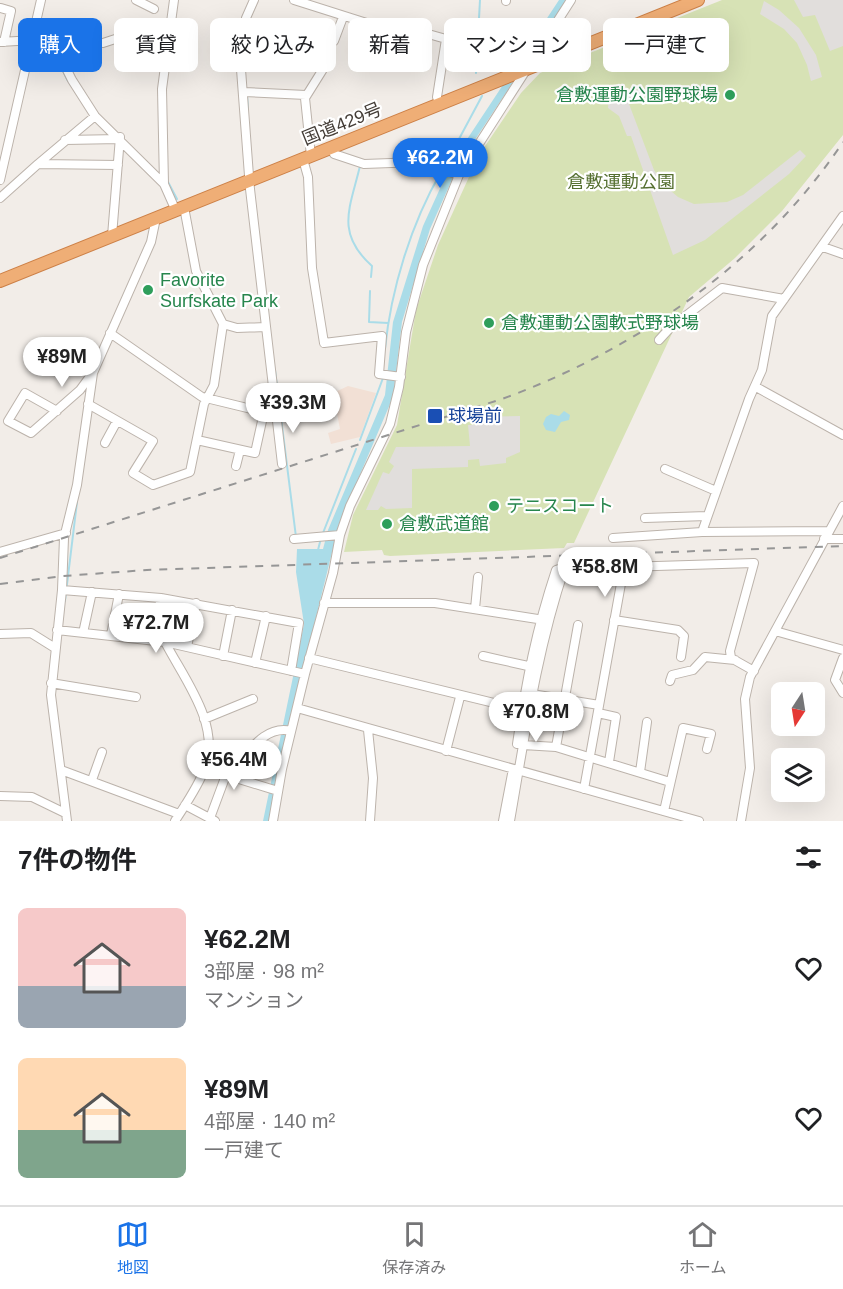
<!DOCTYPE html>
<html lang="ja">
<head>
<meta charset="utf-8">
<style>
  :root { --surface:#fff; --page:#f6f6f6; --text:#202124; --muted:#757577; --line:#e0e0e0; --accent:#1a73e8 }
  body { margin:0; font-family:Helvetica,"Noto Sans JP",sans-serif; background:var(--page); color:var(--text); height:100vh; display:flex; flex-direction:column; font-size:22px; white-space:nowrap }
  * { box-sizing:border-box; margin:0 }
  p { font-size:20px; color:var(--muted) }
  .icon { flex:none; width:33px; height:33px; fill:none; stroke:currentColor; stroke-width:2; stroke-linecap:round; stroke-linejoin:round }
  .map { position:relative; height:821px; overflow:hidden }
  .details { display:flex; flex-direction:column; background:var(--surface); flex:1 }
  .details>* { flex:none }
  .top-card { position:absolute; left:18px; top:18px; width:807px; height:54px; display:flex; gap:12px }
  .needle { width:39px; rotate:192deg }
  .tools { position:absolute; left:771px; top:682px; display:grid; gap:12px }
  .tools a { display:grid; place-items:center; width:54px; height:54px; border-radius:9px; background:var(--surface); box-shadow:0 6px 24px #0002; font-size:30px }
  .price { position:absolute; translate:-50% -51px; padding:0 14px; border-radius:21px; background:#fff; color:#222; font-size:20px; line-height:39px; filter:drop-shadow(0 2px 3px #0008) }
  .price::after { content:''; position:absolute; left:50%; top:36px; width:18px; height:14px; margin-left:-9px; background:inherit; clip-path:polygon(0 0,100% 0,50% 100%) }
  .price.selected { background:var(--accent); color:#fff }
  ul { padding:0; list-style:none }
  li { display:flex; align-items:center; gap:18px; height:150px; padding:0 18px }
  li span { display:grid; place-items:center; flex:none; width:168px; height:120px; border-radius:9px; color:#555 }
  li>.icon { margin-inline-start:auto }
  span .icon { width:72px; height:72px; fill:#fffc; stroke-width:1 }
  li b { font-size:26px }
  h2 { display:flex; justify-content:space-between; align-items:center; height:72px; padding:0 18px; font-size:26px }
  .chip { padding:0 21px; border-radius:9px; background:var(--surface); box-shadow:0 6px 24px #0002; font-size:21px; line-height:54px }
  .chip.selected { background:var(--accent); color:#fff }
  .dock { display:flex; justify-content:space-around; align-items:center; height:84px; border-top:2px solid var(--line); background:var(--surface); font-size:16px; color:var(--muted) }
  .dock a { display:grid; justify-items:center; gap:3px }
  .dock .selected { color:var(--accent) }
  .map>svg:first-child { display:block }
  .commercial { fill:#f2e0d5 }
  .green { fill:#d7e2b5 }
  .parking { fill:#e1dedc }
  .water { fill:#aadce8 }
  .lines { fill:none; stroke-linecap:round; stroke-linejoin:round }
  .stream { stroke:#aadce8; stroke-width:2 }
  .minor-casing { stroke:#bcb3ab; stroke-width:10 }
  .highway-casing { stroke:#cd8047; stroke-width:14 }
  .minor { stroke:#fff; stroke-width:8 }
  .highway { stroke:#efae76; stroke-width:12 }
  .rail { stroke:#969696; stroke-width:2; stroke-dasharray:8 8; stroke-linecap:butt }
  .leisure-dot { fill:#2e9e5b; stroke:#fff; stroke-width:2 }
  .transit-dot { fill:#1a4fb4; stroke:#fff; stroke-width:2 }
  .labels { text-anchor:middle; dominant-baseline:central; stroke-width:4.5; stroke-linejoin:round; paint-order:stroke }
  .leisure-label { font-size:18px; fill:#27864d; stroke:#fff; text-anchor:start }
  .street-label { font-size:18px; fill:#443d37; stroke:#fff }
  .park-label { font-size:18px; fill:#567031; stroke:#fff }
  .transit-label { font-size:18px; fill:#164399; stroke:#fff; text-anchor:start }
</style>
</head>
<body>
<div class="map">
<svg width="843" height="821" viewBox="0 0 843 821">
  <rect width="100%" height="100%" fill="#f2ede8"/>
  <!-- commercial -->
  <path class="commercial" d="M348 386 376 393 360 437 331 444 328 433 340 429 333 393Z"/>
  <!-- green -->
  <path class="green" d="M722 0H843V135L782 211 735 258 689 297 574 543H567L564 548 390 556 384 555 382 550 344 552 353 515 397 425 416 310 438 245 479 155 521 93 540 73Z"/>
  <!-- parking -->
  <path class="parking" d="M794 0H843V46L830 51 815 15 803 17Z
    M764 1 779 10 799 28 816 55 822 77 811 81 807 65 797 43 784 29 760 14Z
    M640 89 644 99 629 104 654 170 664 185 678 197 694 204 727 202 743 195 800 150 806 156 789 174 705 240 673 255 631 136H627L619 116 608 108 609 97Z
    M520 416V452L506 458V463L480 466 479 459 468 460V467L412 469V508L386 509 381 506 378 510H366L383 472 389 474 394 466 389 462 396 447 470 446 468 425H476V417Z"/>
  <!-- water -->
  <path class="water" d="M559 0H567L459 164 430 229 402 322 393 397 339 524 303 670 270 821H263L304 624 296 572 297 549H323L328 530 385 395 393 322 423 226 452 162Z
    M564 411 570 415 569 420 561 422 555 432 546 430 543 424 546 417 551 414 559 416Z"/>
  <g class="lines">
    <!-- stream -->
    <path class="stream" d="M60 65 68 81
      M476 73 480 0
      M247 94 248 110
      M362 166H360C350 208 335 233 372 266L371 277
      M444 167 482 96
      M167 180 177 199
      M370 291 369 322 388 323
      M385 349C391 289 411 224 441 172
      M275 370 296 537
      M360 440 383 378
      M323 533 356 449
      M318 550 321 538
      M65 601 77 502"/>
    <!-- minor casing -->
    <g class="minor-casing">
      <path id="minor" d="M136 0 154 9
        M254 0 246 18 240 56 250 189 282 464
        M294 0 373 25
        M506 1V0
        M1 8 11 11 4 42
        M406 34 407 28 446 39 437 97 439 104
        M334 41 343 17
        M0 42 34 40 54 44 72 80 95 116 164 184 176 211
        M103 43 164 23 170 27
        M511 75 508 62 512 55
        M244 92 306 95
        M65 140 120 139
        M331 148 334 154 364 164 419 162 459 175
        M311 156 305 98 325 66
        M303 159 308 177 312 268 324 343 382 336 379 374 401 377
        M38 164 95 116
        M0 180 41 0
        M164 184 162 89 174 0
        M0 198 38 164 118 165
        M184 207 196 271 223 324 237 328 266 327
        M112 236 120 137
        M823 247 843 254
        M110 333 202 397 264 412 255 453 197 440
        M659 340 670 328 722 288 784 299
        M756 387 843 435
        M88 404 153 441 133 473 153 485 190 472 204 404 214 385 223 324
        M57 411 25 393 8 421 31 433 80 390 91 375
        M105 443 117 421
        M236 466 240 450
        M665 469 716 491
        M645 518 707 516
        M829 531 702 532 749 399 762 370 772 316 843 216
        M613 538 702 532
        M294 539 340 535
        M824 539H843
        M0 552 66 533
        M624 567 754 563 730 651 731 658 754 671
        M62 590 161 598 299 623 291 671
        M324 603H435L544 620
        M475 609 478 577
        M614 620 678 630 684 636 681 657
        M57 630 165 642 305 674
        M775 631 843 650
        M83 633 92 592
        M0 634 31 633 55 648
        M111 635 119 594
        M151 640 161 598
        M165 642C184 679 221 724 205 768 198 787 185 805 175 821
        M187 647 196 603
        M223 656 232 610
        M483 656 528 666
        M309 658 527 711
        M843 658 835 680 843 693
        M255 663 266 616
        M670 681 672 675 693 670 705 657 735 660
        M51 683 136 697
        M532 694 599 705
        M297 708 699 821
        M598 713 616 717 609 762
        M204 719 253 699
        M368 730 373 778 370 821
        M517 744C526 682 536 630 556 570L565 567
        M523 745 556 747 670 782
        M556 747 578 625
        M446 751 460 697
        M61 770 179 814
        M640 772 647 722
        M226 775C246 757 263 724 291 731
        M92 780 102 752
        M0 796 32 797 65 813
        M185 805 215 821
        M664 811 683 728 711 734 707 749
        M210 818 226 775 278 791
        M67 821 51 695 62 590 64 538 77 485 93 373 151 242 156 218
        M273 821 282 769 305 674 333 573 340 535 350 506 390 424 399 387 406 332 423 265 459 175 571 0
        M503 821 512 774
        M510 821C525 735 537 650 565 567H624L584 789
        M741 821 750 768 745 699 750 677 843 506"/>
    </g>
    <!-- highway casing -->
    <g class="highway-casing">
      <path id="highway" d="M0 281 698 0"/>
    </g>
    <!-- minor -->
    <use href="#minor" class="minor"/>
    <!-- highway -->
    <use href="#highway" class="highway"/>
    <!-- rail -->
    <path class="rail" d="M0 558 502 399C636 350 763 262 843 142
      M0 584 63 576 147 570 843 546"/>
  </g>
  <!-- markers -->
  <g class="leisure-dot">
    <circle cx="730" cy="95" r="6"/>
    <circle cx="148" cy="290" r="6"/>
    <circle cx="489" cy="323" r="6"/>
    <circle cx="494" cy="506" r="6"/>
    <circle cx="387" cy="524" r="6"/>
  </g>
  <rect class="transit-dot" x="427" y="408" width="16" height="16" rx="3"/>
  <g class="labels">
    <!-- leisure labels -->
    <g class="leisure-label">
      <text x="718" y="95" text-anchor="end">倉敷運動公園野球場</text>
      <text x="160" y="280">Favorite<tspan x="160" dy="21">Surfskate Park</tspan></text>
      <text x="501" y="323">倉敷運動公園軟式野球場</text>
      <text x="506" y="506">テニスコート</text>
      <text x="399" y="524">倉敷武道館</text>
    </g>
    <!-- street labels -->
    <g class="street-label">
      <text transform="translate(342 124) rotate(-22)">国道429号</text>
    </g>
    <!-- park labels -->
    <g class="park-label">
      <text x="621" y="182">倉敷運動公園</text>
    </g>
    <!-- transit labels -->
    <g class="transit-label">
      <text x="448" y="416">球場前</text>
    </g>
  </g>
</svg>
<div class="tools">
<a><svg class="needle" viewBox="-14 -14 28 28"><path d="M0-13l5 13h-10z" fill="#e53935"/><path d="M0 13l5-13h-10z" fill="#757577"/></svg></a>
<a><svg class="icon" aria-label="layers" viewBox="0 0 24 24"><path d="M12 4l9 5-9 5-9-5zM3 14l9 5 9-5"/></svg></a>
</div>
<b class="price selected" style="left:440px;top:189px">¥62.2M</b>
<b class="price" style="left:62px;top:388px">¥89M</b>
<b class="price" style="left:293px;top:434px">¥39.3M</b>
<b class="price" style="left:605px;top:598px">¥58.8M</b>
<b class="price" style="left:156px;top:654px">¥72.7M</b>
<b class="price" style="left:536px;top:743px">¥70.8M</b>
<b class="price" style="left:234px;top:791px">¥56.4M</b>
<div class="top-card">
<a class="chip selected">購入</a>
<a class="chip">賃貸</a>
<a class="chip">絞り込み</a>
<a class="chip">新着</a>
<a class="chip">マンション</a>
<a class="chip">一戸建て</a>
</div>
</div>
<section class="details">
<h2>7件の物件<svg class="icon" aria-label="filters" viewBox="0 0 24 24"><path d="M4 7h16M4 17h16"/><circle cx="9" cy="7" r="2"/><circle cx="15" cy="17" r="2"/></svg></h2>
<ul>
<li><span style="background:linear-gradient(#f6c9c9 65%,#9aa5b1 0)"><svg class="icon" aria-label="home" viewBox="0 0 24 24"><path d="M3 11l9-7 9 7M6 9v11h12V9"/></svg></span><div><b>¥62.2M</b><p>3部屋 · 98 m²</p><p>マンション</p></div><svg class="icon" aria-label="heart" viewBox="0 0 24 24"><path d="M12 20l-8-8c-3-5 5-10 8-4 3-6 11-1 8 4z"/></svg></li>
<li><span style="background:linear-gradient(#ffd9b3 60%,#7fa58c 0)"><svg class="icon" aria-label="home" viewBox="0 0 24 24"><path d="M3 11l9-7 9 7M6 9v11h12V9"/></svg></span><div><b>¥89M</b><p>4部屋 · 140 m²</p><p>一戸建て</p></div><svg class="icon" aria-label="heart" viewBox="0 0 24 24"><path d="M12 20l-8-8c-3-5 5-10 8-4 3-6 11-1 8 4z"/></svg></li>
</ul>
</section>
<nav class="dock">
<a class="selected"><svg class="icon" aria-label="map" viewBox="0 0 24 24"><path d="M3 6l6-2 6 2 6-2v14l-6 2-6-2-6 2zM9 4v14M15 6v14"/></svg>地図</a>
<a><svg class="icon" aria-label="saved" viewBox="0 0 24 24"><path d="M7 4h10v16l-5-4-5 4z"/></svg>保存済み</a>
<a><svg class="icon" aria-label="home" viewBox="0 0 24 24"><path d="M3 11l9-7 9 7M6 9v11h12V9"/></svg>ホーム</a>
</nav>
</body>
</html>
